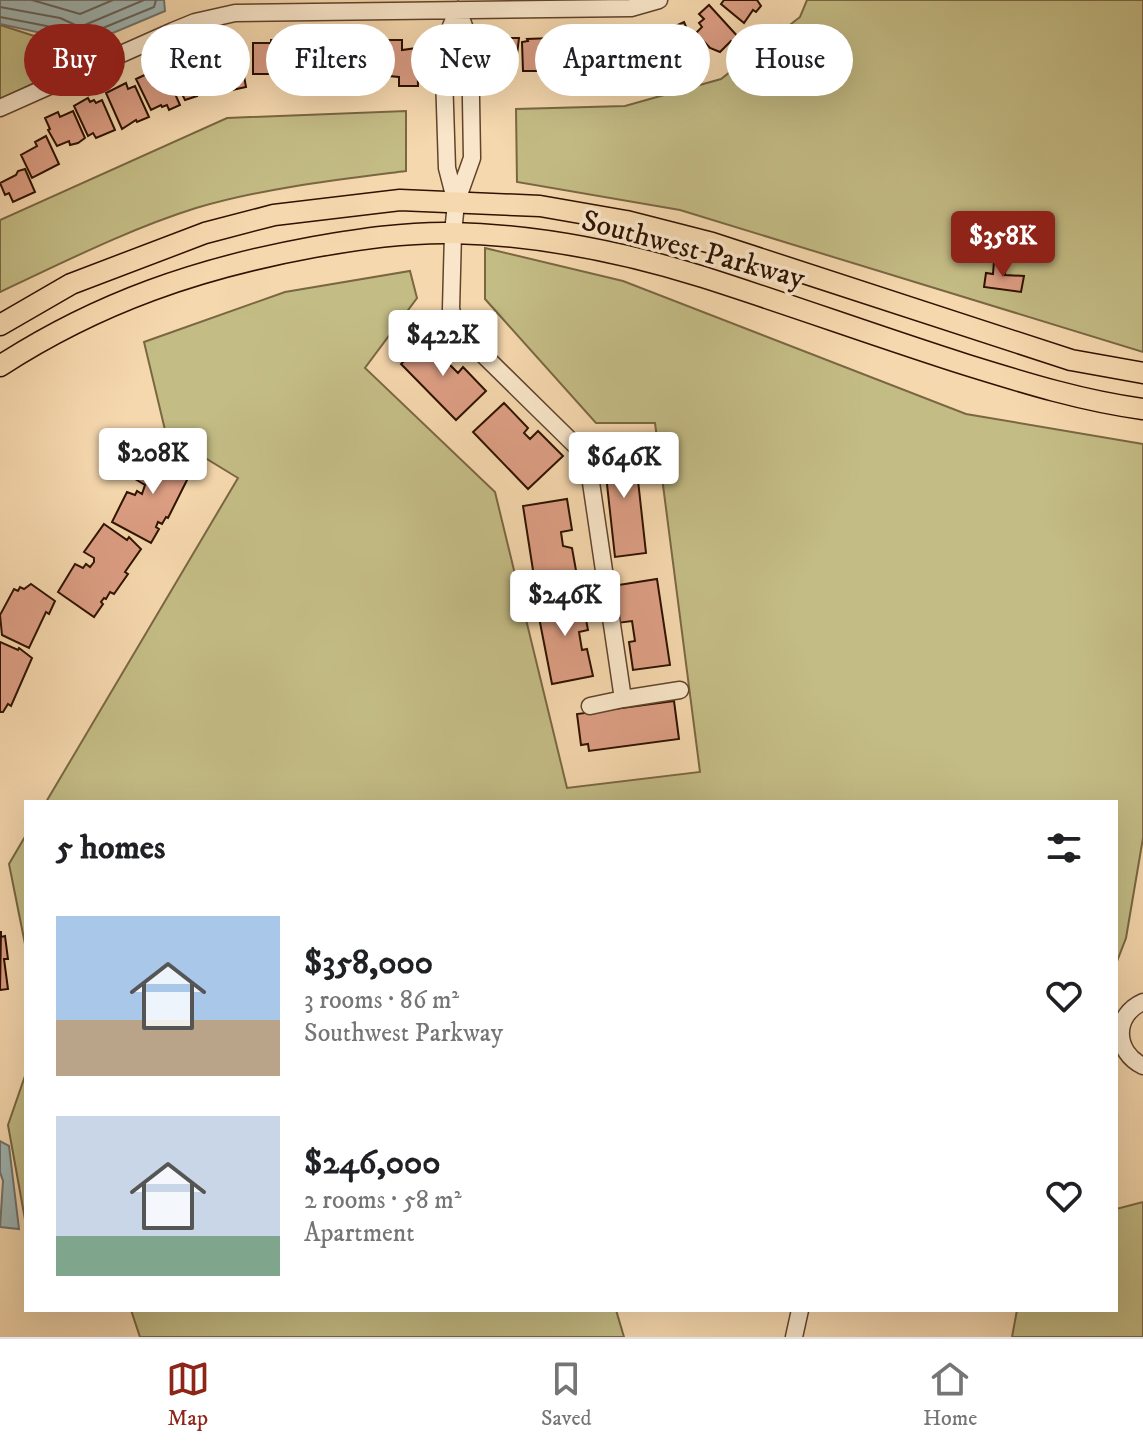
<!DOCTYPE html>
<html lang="en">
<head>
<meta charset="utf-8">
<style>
  :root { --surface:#fff; --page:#f2f2f2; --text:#202124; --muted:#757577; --line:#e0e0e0; --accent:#8f2418 }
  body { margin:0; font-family:"IM FELL DW Pica",serif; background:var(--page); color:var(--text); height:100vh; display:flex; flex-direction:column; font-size:30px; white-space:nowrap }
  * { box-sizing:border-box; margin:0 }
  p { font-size:26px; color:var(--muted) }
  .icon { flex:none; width:44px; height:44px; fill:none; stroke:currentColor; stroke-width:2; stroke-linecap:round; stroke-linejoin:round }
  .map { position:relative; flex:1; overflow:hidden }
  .side { position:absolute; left:24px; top:800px; width:1094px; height:512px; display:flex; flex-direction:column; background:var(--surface); border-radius:0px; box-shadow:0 8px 32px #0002 }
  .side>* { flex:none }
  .banner { position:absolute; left:24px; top:24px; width:1096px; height:72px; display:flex; gap:16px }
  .price { position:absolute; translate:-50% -68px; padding:0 18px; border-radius:8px; background:#fff; color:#222; font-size:26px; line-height:52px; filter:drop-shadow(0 2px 4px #0008) }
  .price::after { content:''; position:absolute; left:50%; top:48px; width:24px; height:18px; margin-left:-12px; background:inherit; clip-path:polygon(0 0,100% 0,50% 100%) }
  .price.selected { background:var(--accent); color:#fff }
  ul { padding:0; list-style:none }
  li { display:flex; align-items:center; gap:24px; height:200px; padding:0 32px }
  li span { display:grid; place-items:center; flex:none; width:224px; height:160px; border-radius:0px; color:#555 }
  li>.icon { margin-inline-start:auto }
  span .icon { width:96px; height:96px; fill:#fffc; stroke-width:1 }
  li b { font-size:34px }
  h2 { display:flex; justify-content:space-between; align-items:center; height:96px; padding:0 32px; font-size:34px }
  .chip { padding:0 28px; border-radius:36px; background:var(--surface); box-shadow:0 8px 32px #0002; font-size:28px; line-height:72px }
  .chip.selected { background:var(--accent); color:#fff }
  .tabs { display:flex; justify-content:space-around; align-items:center; height:112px; border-top:2px solid var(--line); background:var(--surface); font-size:22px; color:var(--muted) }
  .tabs a { display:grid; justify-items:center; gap:4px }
  .tabs .selected { color:var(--accent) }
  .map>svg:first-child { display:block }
  .green { fill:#c4bc85; stroke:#7a6742; stroke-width:2 }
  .water { fill:#a1b7b5; stroke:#73756d; stroke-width:2 }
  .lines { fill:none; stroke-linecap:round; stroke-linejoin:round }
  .shore { stroke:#68645a; stroke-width:2 }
  .building { fill:#dd9e84; stroke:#2f1200; stroke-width:2 }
  .minor-casing { stroke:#61442c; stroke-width:19 }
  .major-casing { stroke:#2f1200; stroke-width:23 }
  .minor { stroke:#f9e6ca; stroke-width:16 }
  .major { stroke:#f6d8ae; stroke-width:20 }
  .labels { text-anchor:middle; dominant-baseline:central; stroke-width:7; stroke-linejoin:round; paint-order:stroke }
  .street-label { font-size:30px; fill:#2f1200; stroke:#f9e6ca }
</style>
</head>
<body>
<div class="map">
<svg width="1143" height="1337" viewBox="0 0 1143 1337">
  <rect width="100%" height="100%" fill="#f6d8ae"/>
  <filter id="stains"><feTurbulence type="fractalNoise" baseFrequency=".0025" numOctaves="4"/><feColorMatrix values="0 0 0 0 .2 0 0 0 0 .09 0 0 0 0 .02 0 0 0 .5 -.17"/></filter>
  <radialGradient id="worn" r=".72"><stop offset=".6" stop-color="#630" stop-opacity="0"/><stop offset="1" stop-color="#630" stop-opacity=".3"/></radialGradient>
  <!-- green -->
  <path class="green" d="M807 0H1143V352L680 210 517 182 516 109 625 106 721 79 800 17Z
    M0 25 56 43 79 62 0 99Z
    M406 111V171C335 180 264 188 196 208 129 229 64 262 0 292V220L227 118Z
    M485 248 623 281 966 414 1143 444V838L1126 938 1116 964V802H46L238 478 166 434 144 342 285 292 410 271 417 298 365 368 495 492 567 788 700 772 655 423H596L485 299Z
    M26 835V949L9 864Z
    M26 1073V1225L8 1125Z
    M1143 1202V1337H1012L1017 1310H1116V1209Z
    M131 1310H616L624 1337H140Z"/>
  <!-- water -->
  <path class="water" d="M0 0H164L165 11 82 46 55 36 0 24Z
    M0 1141 9 1146 19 1229 0 1227 3 1181 0 1172Z"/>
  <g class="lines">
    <!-- shore -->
    <path class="shore" d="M32 0 80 14 113 0
      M0 7 60 18 80 27 144 0
      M0 17 57 28 81 37 154 7 156 0"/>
  </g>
  <!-- building -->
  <path class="building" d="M724 0H757L761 6 756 12 753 10 744 23 721 4Z
    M709 5 740 39 734 44 731 41 720 52 710 48 696 33 702 27 699 23 704 19 699 14Z
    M684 22 700 59 673 71 660 40 666 37 664 33 674 30 673 27Z
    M651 34 657 79 649 80V76L632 79 627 72 625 50 631 48 630 42 639 41 638 36Z
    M590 36H603V42H620V77L602 75V78H589Z
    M586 37 587 71H575V75H569V80L557 81 556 42 573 44V38Z
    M506 38H519L515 71 500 70V75H490V44L506 46Z
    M552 38 553 71H523L522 42 528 41 527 39Z
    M271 40H283V74H253V43H271Z
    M306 40H319L314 73 299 71V77H289L290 46 306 47Z
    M365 40 378 41V47H385V82H356V42Z
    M389 40H402V50L417 48 418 86H399V77L389 76Z
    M321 42 351 45 352 77 322 78Z
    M238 43 246 87 232 90 230 83 218 85 212 51 226 49V45Z
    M191 55 192 57 195 56 197 61 201 60 209 83 195 90 197 96 185 100 181 92 179 93 170 62 182 58 183 61 186 60 185 57Z
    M165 71 180 105 169 110 167 105 162 107 161 105 151 110 136 79 149 73 151 79 154 77 153 75Z
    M126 83 128 89 135 86 149 117 137 122 136 120 122 129 106 93Z
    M88 98 90 102 94 100 96 103 102 100 115 130 96 138 93 133 88 136 74 106Z
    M73 111 85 138 78 143 70 145 69 141 57 146 48 130 50 129 45 118 58 112 60 117Z
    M46 136 59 164 32 178 21 155 37 146 35 142Z
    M25 169 35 192 13 202 9 193 5 195 0 183 16 175 18 171Z
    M994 261 1006 263 1005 275 1024 276 1021 292 984 287 986 273 993 274Z
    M431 335 451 356 446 361 458 373 463 367 486 391 456 420 401 364Z
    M504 403 528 428 524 433 530 439 538 431 563 456 528 489 473 432Z
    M634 444 646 553 615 557 603 448Z
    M151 449 177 462 179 460 192 470 168 518 166 517 162 524 158 522 156 527 159 529 151 543 112 522 127 492 135 495 137 491 142 494 145 485 135 479Z
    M567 499 572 530 561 532 563 546 572 548 577 576 535 583 523 506Z
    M104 524 127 540 129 537 141 549 125 572 128 574 114 594 110 592 106 599 104 598 101 602 103 604 94 617 58 592 75 564 83 568 86 564 90 567 94 562V558L84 552Z
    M657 579 670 665 633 670 629 642 635 641 632 621 617 623 612 586Z
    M31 584 55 601 49 614 46 612 29 648 2 635 0 615 14 589 18 591 20 587 24 589Z
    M581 593 588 630 579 632 582 650 587 649 593 676 552 684 536 602Z
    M0 642 18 650 19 648 32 658 11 706 8 704 3 712H0Z
    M674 701 679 739 589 751 588 744 581 745 577 714Z
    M1 931V937L5 936 8 959H4L8 989 0 990Z"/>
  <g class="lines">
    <!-- minor casing -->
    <g class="minor-casing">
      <path id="minor" d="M458 10 470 42 472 158 456 203 453 233 451 309 457 329 579 449 589 469 623 699 680 690
        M0 108 173 31 195 22 235 13 631 8 659 0
        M456 203 447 168 443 45 458 10
        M590 706 623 699
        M1143 1002C1113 1015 1114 1052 1143 1066
        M794 1337 800 1310"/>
    </g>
    <!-- major casing -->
    <g class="major-casing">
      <path id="major" d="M0 325 71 284 205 233 274 215 400 200 540 206 626 221 712 243 1071 360 1143 373
        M0 366C99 302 199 268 314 247 360 239 406 232 453 233 537 235 623 252 703 277 791 305 879 337 967 365 1025 383 1083 401 1143 409"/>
    </g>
    <!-- minor -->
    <use href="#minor" class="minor"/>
    <!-- major -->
    <use href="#major" class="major"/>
  </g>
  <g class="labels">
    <!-- street labels -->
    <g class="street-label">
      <text transform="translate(693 250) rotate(15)">Southwest Parkway</text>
    </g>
  </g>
  <rect width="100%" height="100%" filter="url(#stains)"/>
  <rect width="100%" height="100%" fill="url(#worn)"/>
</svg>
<b class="price selected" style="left:1003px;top:279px">$358K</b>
<b class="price" style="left:443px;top:378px">$422K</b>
<b class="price" style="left:153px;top:496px">$208K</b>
<b class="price" style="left:624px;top:500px">$646K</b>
<b class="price" style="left:565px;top:638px">$246K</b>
<div class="banner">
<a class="chip selected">Buy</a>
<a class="chip">Rent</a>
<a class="chip">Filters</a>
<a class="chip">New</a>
<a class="chip">Apartment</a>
<a class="chip">House</a>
</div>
<section class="side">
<h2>5 homes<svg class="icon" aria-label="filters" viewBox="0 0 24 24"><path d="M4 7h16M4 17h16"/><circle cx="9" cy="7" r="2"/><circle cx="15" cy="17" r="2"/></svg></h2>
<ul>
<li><span style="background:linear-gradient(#a9c7e8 65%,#b9a48a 0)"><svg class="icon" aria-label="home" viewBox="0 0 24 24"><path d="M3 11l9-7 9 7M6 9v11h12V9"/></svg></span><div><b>$358,000</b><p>3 rooms · 86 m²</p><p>Southwest Parkway</p></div><svg class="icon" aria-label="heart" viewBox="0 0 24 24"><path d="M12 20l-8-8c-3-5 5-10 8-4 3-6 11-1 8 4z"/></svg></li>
<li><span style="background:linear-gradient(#c9d6e8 75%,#7fa58c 0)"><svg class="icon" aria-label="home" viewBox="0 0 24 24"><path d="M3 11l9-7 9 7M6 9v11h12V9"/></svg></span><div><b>$246,000</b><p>2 rooms · 58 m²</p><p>Apartment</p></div><svg class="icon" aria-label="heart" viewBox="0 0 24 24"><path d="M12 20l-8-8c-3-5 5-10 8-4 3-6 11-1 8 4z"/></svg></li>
</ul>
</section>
</div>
<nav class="tabs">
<a class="selected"><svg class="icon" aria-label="map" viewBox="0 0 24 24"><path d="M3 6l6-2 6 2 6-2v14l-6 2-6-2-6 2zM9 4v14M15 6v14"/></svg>Map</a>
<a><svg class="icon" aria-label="saved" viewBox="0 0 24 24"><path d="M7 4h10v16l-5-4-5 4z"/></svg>Saved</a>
<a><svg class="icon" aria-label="home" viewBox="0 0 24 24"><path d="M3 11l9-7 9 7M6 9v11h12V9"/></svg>Home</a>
</nav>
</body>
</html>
